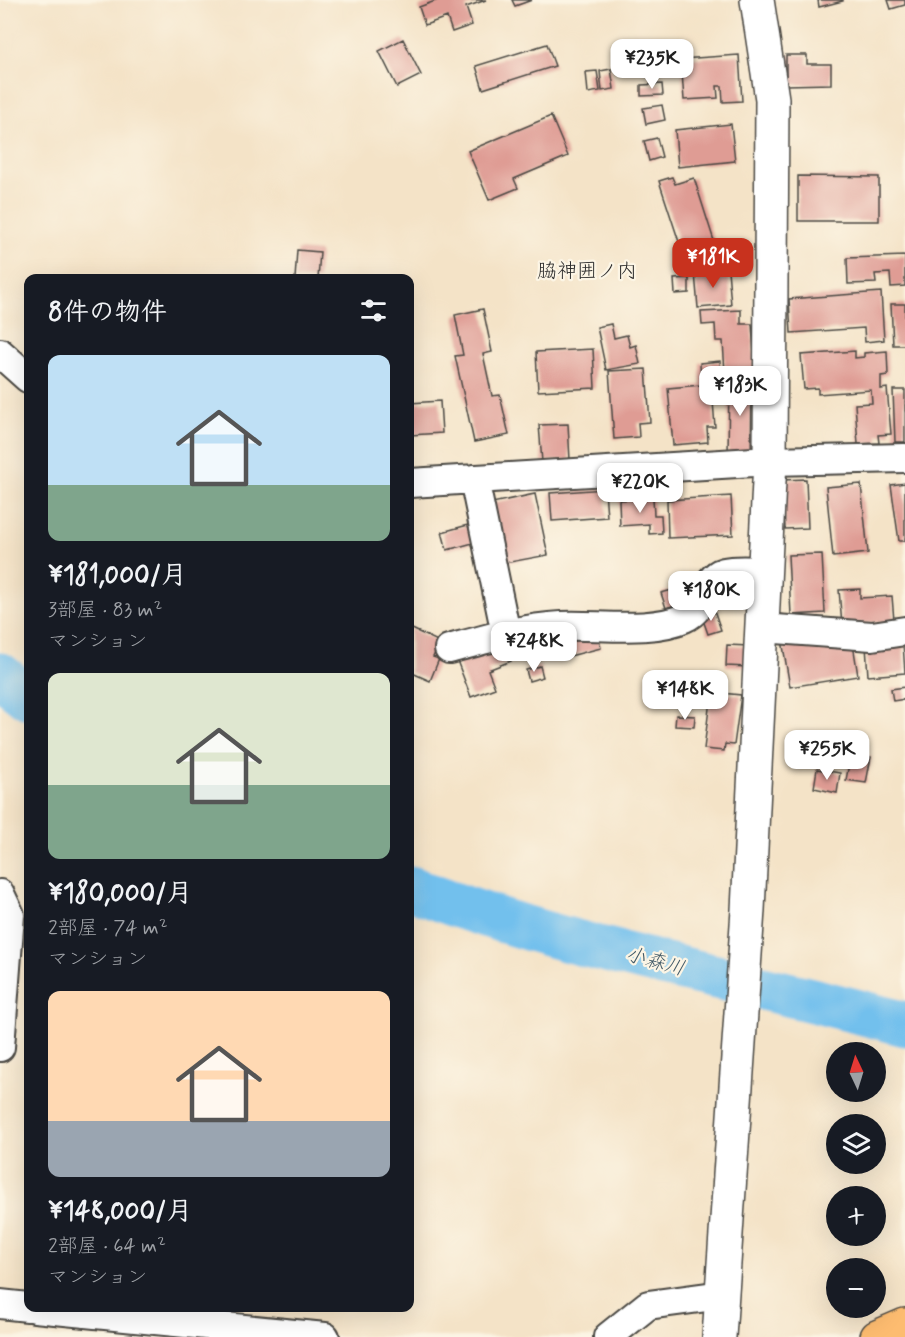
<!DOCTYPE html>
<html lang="ja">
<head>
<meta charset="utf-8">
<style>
  :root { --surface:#171b24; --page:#242831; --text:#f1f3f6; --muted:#9ea1a6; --accent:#c8321e }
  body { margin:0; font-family:Mynerve,"Klee One",sans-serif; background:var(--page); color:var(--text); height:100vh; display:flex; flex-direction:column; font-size:22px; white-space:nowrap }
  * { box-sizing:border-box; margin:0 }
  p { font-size:20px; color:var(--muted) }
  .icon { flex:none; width:33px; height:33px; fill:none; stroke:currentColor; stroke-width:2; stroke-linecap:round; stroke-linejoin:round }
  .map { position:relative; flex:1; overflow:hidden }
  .sheet { position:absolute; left:24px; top:274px; width:390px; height:1038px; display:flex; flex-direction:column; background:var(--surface); border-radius:12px; box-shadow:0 6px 24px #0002 }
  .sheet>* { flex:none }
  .needle { width:39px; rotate:356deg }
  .tools { position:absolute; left:826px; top:1042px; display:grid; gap:12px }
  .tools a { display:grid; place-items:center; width:60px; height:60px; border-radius:50%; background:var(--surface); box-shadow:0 6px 24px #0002; font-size:30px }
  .price { position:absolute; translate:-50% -51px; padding:0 14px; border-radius:12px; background:#fff; color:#222; font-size:20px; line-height:39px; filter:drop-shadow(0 2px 3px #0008) }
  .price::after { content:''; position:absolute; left:50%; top:36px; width:18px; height:14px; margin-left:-9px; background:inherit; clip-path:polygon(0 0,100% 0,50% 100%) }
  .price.on { background:var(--accent); color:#fff }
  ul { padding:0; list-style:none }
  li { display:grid; align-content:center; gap:12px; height:318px; padding:0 24px }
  li span { display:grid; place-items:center; height:186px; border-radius:12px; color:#555 }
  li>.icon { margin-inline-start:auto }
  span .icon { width:108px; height:108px; fill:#fffc; stroke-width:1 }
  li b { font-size:26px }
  h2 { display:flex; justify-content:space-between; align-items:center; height:72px; padding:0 24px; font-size:26px }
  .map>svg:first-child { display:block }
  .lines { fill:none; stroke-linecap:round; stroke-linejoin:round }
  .river { stroke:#72c0ed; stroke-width:45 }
  .building { fill:#df9c94 }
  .minor-casing { stroke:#494742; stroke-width:32 }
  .tertiary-casing { stroke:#494742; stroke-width:36 }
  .motorway-casing { stroke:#494742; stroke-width:36 }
  .minor { stroke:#fff; stroke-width:28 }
  .tertiary { stroke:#fff; stroke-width:33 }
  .motorway { stroke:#fdbc70; stroke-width:33 }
  .labels { text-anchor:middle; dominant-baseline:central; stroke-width:4.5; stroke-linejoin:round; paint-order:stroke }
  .neighbourhood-label { font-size:20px; fill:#2b2b2b; stroke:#fcf5e5 }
  .water-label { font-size:20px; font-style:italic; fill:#405865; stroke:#fcf5e5 }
</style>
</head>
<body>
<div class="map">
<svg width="905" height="1337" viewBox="0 0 905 1337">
  <rect width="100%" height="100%" fill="#fcf5e5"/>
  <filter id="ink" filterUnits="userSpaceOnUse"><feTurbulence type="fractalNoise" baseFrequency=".0167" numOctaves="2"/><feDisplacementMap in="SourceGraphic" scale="12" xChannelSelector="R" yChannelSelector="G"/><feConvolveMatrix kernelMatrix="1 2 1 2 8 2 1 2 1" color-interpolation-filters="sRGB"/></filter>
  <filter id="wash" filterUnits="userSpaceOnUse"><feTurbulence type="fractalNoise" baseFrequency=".008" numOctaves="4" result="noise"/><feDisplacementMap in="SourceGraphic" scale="24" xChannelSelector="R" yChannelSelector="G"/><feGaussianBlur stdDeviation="1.35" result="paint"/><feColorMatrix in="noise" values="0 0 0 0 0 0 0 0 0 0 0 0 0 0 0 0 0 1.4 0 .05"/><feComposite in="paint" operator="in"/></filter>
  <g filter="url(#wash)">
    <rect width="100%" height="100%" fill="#f4e3c7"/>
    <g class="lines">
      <!-- river -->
      <path class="river" d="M0 675 28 697
        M410 888C569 951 740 978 905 1024"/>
    </g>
    <g id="blocks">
      <!-- building -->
      <path class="building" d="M438 0H486L466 7 472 25 452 32 447 17 425 25 419 7Z
        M512 0H532L515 6Z
        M818 0H843V1L819 7Z
        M888 0H905V5L891 9Z
        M403 39 421 75 397 87 379 51Z
        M547 44 555 66 483 89 476 66Z
        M739 55 742 101 723 102 722 86H717L718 98 684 100 681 59Z
        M786 55H807V64H831V84L786 85Z
        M611 69 614 89 602 91 600 71Z
        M597 71 600 91 588 93 586 72Z
        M662 84 663 95 641 96V85Z
        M662 105 665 120 646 124 643 108Z
        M551 116 568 156 514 179 518 188 489 200 468 151Z
        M731 124 735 161 678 167 675 130Z
        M657 138 662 157 649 161 644 141Z
        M798 176 879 177V221H798Z
        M672 177 675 184 694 178 715 244 683 254 659 181Z
        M297 250 320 252 318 279H295Z
        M905 256V286L891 287 890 273 875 274 876 283 848 284 847 258Z
        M728 270 731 305 698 308 695 273Z
        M689 278V293L675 294 674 279Z
        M881 292 884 340 865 342 864 328 791 333 789 299Z
        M891 304H905V345H893Z
        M483 309 492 352 483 354 492 396 500 395 509 435 474 442 455 356 463 355 455 315Z
        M741 310V324H752L755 371 725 373 723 341H716L715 324 702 325 701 312Z
        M611 324 614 338 627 335 630 347 636 345 640 364 606 370 597 327Z
        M593 349 595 388 538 391 536 352Z
        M855 351V358L864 357V353L887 351 888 375 881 376V389L887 388 891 434 878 435 879 443 858 444 855 404 872 403 871 390 818 394V388L804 389 801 355Z
        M720 361 723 401H713L715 427H707L708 442 673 445 668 388 701 385 700 363Z
        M646 369 650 422 638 423 639 437 614 439 609 371Z
        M729 376 752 377 751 458 728 457Z
        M893 390H905V442H895Z
        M440 401 442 433 410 435V403Z
        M568 424 570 460 542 462 539 425Z
        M806 479 808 528 785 529 783 480Z
        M905 483V541H899L891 485Z
        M861 484 868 553 833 557 826 487Z
        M605 489 607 517 552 521 550 493Z
        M535 494 548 555 505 563 492 503Z
        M731 496 733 535 668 538 667 500Z
        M653 498 654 515H661L662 533 649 534V524L620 526 619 500Z
        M468 525 473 543 447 550 442 532Z
        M822 554 825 613 791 615 788 555Z
        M683 587 687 602 666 608 661 593Z
        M860 589V598L892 596 894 621 842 625 839 590Z
        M714 610 721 630 708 634 701 614Z
        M410 628 440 642 433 657 439 659 430 681 410 672Z
        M597 630 601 648 562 658 558 640Z
        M503 640 511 661 488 670 495 688 471 697 456 658Z
        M782 640 853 644 858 676 790 687Z
        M903 643 905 673 868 676 866 646Z
        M727 645 749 646 748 667 726 666Z
        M540 666 543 677 529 681 526 670Z
        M905 687V699L893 701 891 689Z
        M711 692 741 695 734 745 725 744 724 751 704 749Z
        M676 715 695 716 694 727 675 726Z
        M851 753 871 757 866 783 846 780Z
        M817 769 840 773 837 793 814 788Z"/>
    </g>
  </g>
  <g filter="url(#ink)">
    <use href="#blocks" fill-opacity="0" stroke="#494742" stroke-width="1.5"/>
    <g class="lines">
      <!-- minor casing -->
      <g class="minor-casing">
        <path id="minor" d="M0 353 28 378
          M474 479 506 634
          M410 483 770 461 905 458
          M762 628 872 636 905 631
          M449 649C486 639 523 628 561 626 597 624 650 633 684 618 709 607 702 578 724 572 736 569 752 571 765 571
          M0 894 10 915 0 1047
          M0 1304 28 1307
          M35 1308 325 1337
          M608 1337 648 1305 722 1295"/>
      </g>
      <!-- tertiary casing -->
      <g class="tertiary-casing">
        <path id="tertiary" d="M719 1337 748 910 770 461 772 99 757 0"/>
      </g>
      <!-- motorway casing -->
      <g class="motorway-casing">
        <path id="motorway" d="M877 1337 905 1325"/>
      </g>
      <!-- minor -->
      <use href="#minor" class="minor"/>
      <!-- tertiary -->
      <use href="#tertiary" class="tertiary"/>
      <!-- motorway -->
      <use href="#motorway" class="motorway"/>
    </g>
  </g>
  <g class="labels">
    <!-- neighbourhood labels -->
    <g class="neighbourhood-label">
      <text x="587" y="271">脇神囲ノ内</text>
    </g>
    <!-- water labels -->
    <g class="water-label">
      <text transform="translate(655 962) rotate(15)">小森川</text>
    </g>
  </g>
</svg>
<div class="tools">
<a><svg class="needle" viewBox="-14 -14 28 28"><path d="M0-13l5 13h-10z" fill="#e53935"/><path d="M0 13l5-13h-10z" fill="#9ea1a6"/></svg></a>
<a><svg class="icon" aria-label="layers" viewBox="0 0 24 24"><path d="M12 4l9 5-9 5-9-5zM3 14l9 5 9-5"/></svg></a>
<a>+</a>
<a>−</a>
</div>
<b class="price" style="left:652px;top:90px">¥235K</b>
<b class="price on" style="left:713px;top:289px">¥181K</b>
<b class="price" style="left:740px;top:417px">¥183K</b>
<b class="price" style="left:640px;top:514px">¥220K</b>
<b class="price" style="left:711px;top:622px">¥180K</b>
<b class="price" style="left:534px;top:673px">¥248K</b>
<b class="price" style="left:685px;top:721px">¥148K</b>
<b class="price" style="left:827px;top:781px">¥255K</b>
<section class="sheet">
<h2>8件の物件<svg class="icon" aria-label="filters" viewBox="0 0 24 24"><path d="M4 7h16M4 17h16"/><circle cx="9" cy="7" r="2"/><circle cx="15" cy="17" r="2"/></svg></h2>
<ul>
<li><span style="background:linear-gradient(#bfe0f5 70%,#7fa58c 0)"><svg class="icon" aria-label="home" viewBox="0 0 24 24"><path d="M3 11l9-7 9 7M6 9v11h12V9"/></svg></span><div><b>¥181,000/月</b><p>3部屋 · 83 m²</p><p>マンション</p></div></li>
<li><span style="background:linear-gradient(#dfe7d0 60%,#7fa58c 0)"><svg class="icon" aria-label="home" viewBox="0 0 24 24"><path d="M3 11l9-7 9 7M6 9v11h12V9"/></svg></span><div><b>¥180,000/月</b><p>2部屋 · 74 m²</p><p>マンション</p></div></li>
<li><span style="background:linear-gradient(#ffd9b3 70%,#9aa5b1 0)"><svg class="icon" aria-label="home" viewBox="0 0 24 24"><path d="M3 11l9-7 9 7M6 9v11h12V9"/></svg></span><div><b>¥148,000/月</b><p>2部屋 · 64 m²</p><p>マンション</p></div></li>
</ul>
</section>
</div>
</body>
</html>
